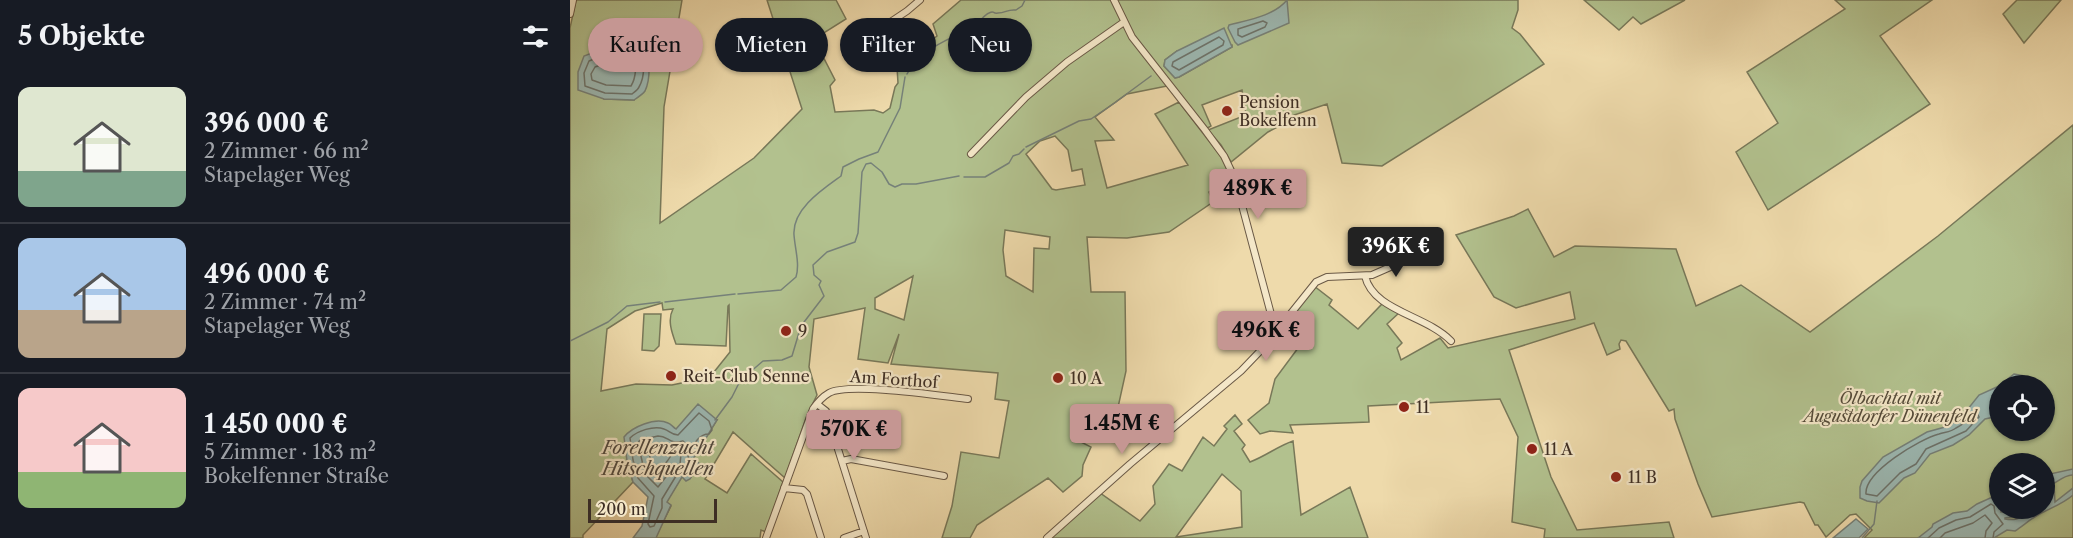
<!DOCTYPE html>
<html lang="de">
<head>
<meta charset="utf-8">
<style>
  :root { --surface:#171b24; --page:#20242c; --text:#f1f3f6; --muted:#9ea1a6; --line:#363941; --accent:#c59692 }
  body { margin:0; font-family:"Libre Caslon Text",serif; background:var(--page); color:var(--text); height:100vh; display:flex; flex-direction:column; font-size:22px; white-space:nowrap }
  * { box-sizing:border-box; margin:0 }
  p { font-size:20px; color:var(--muted) }
  .icon { flex:none; width:33px; height:33px; fill:none; stroke:currentColor; stroke-width:2; stroke-linecap:round; stroke-linejoin:round }
  .map { position:relative; flex:1; overflow:hidden }
  .sheet { display:flex; flex-direction:column; background:var(--surface); width:570px }
  .sheet>* { flex:none }
  .hud { position:absolute; left:18px; top:18px; width:570px; height:54px; display:flex; gap:12px }
  .buttons { position:absolute; left:1419px; top:375px; display:grid; gap:12px }
  .buttons a { display:grid; place-items:center; width:66px; height:66px; border-radius:50%; background:var(--surface); box-shadow:0 2px 4px #0004; font-size:30px }
  .scale { position:absolute; left:18px; bottom:15px; width:129px; box-sizing:border-box; padding-left:6px; border:3px solid #3e2e24; border-top:0; font-size:16px; line-height:21px; white-space:nowrap; color:#3e2e24; -webkit-text-stroke:4px #f4e7c8; paint-order:stroke }
  .price { position:absolute; translate:-50% -51px; padding:0 14px; border-radius:6px; background:var(--accent); color:#111; font-size:20px; line-height:39px; filter:drop-shadow(0 2px 3px #0008) }
  .price::after { content:''; position:absolute; left:50%; top:36px; width:18px; height:14px; margin-left:-9px; background:inherit; clip-path:polygon(0 0,100% 0,50% 100%) }
  .price.selected { background:#222; color:#fff }
  ul { padding:0; list-style:none }
  li { display:flex; align-items:center; gap:18px; height:150px; padding:0 18px }
  li+li { border-top:2px solid var(--line) }
  li span { display:grid; place-items:center; flex:none; width:168px; height:120px; border-radius:12px; color:#555 }
  li>.icon { margin-inline-start:auto }
  span .icon { width:72px; height:72px; fill:#fffc; stroke-width:1 }
  li b { font-size:26px }
  h2 { display:flex; justify-content:space-between; align-items:center; height:72px; padding:0 18px; font-size:26px }
  .pill { padding:0 21px; border-radius:27px; background:var(--surface); box-shadow:0 2px 4px #0004; font-size:21px; line-height:54px }
  .pill.selected { background:var(--accent); color:#111 }
  main { display:flex; flex:1; min-height:0 }
  .map>svg:first-child { display:block }
  .green { fill:#b2c18e; stroke:#787859; stroke-width:1.5; fill-rule:evenodd }
  .water { fill:#9cb8b2; stroke:#768179; stroke-width:1.5 }
  .lines { fill:none; stroke-linecap:round; stroke-linejoin:round }
  .shore { stroke:#6d736b; stroke-width:1.5 }
  .stream { stroke:#768179; stroke-width:1.5 }
  .minor-casing { stroke:#6a5946; stroke-width:8 }
  .minor { stroke:#f4e7c8; stroke-width:6 }
  .poi-dot { fill:#8f2418; stroke:#f4e7c8; stroke-width:2 }
  .labels { text-anchor:middle; dominant-baseline:central; stroke-width:4.5; stroke-linejoin:round; paint-order:stroke }
  .poi-label { font-size:16px; fill:#3e2e24; stroke:#f4e7c8; text-anchor:start }
  .street-label { font-size:16px; fill:#3e2e24; stroke:#f4e7c8 }
  .park-label { font-size:16px; font-style:italic; fill:#554b39; stroke:#f4e7c8 }
  .water-label { font-size:18px; font-style:italic; fill:#514a40; stroke:#f4e7c8 }
</style>
</head>
<body>
<main>
<section class="sheet">
<h2>5 Objekte<svg class="icon" aria-label="filters" viewBox="0 0 24 24"><path d="M4 7h16M4 17h16"/><circle cx="9" cy="7" r="2"/><circle cx="15" cy="17" r="2"/></svg></h2>
<ul>
<li><span style="background:linear-gradient(#dfe7d0 70%,#7fa58c 0)"><svg class="icon" aria-label="home" viewBox="0 0 24 24"><path d="M3 11l9-7 9 7M6 9v11h12V9"/></svg></span><div><b>396 000 €</b><p>2 Zimmer · 66 m²</p><p>Stapelager Weg</p></div></li>
<li><span style="background:linear-gradient(#a9c7e8 60%,#b9a48a 0)"><svg class="icon" aria-label="home" viewBox="0 0 24 24"><path d="M3 11l9-7 9 7M6 9v11h12V9"/></svg></span><div><b>496 000 €</b><p>2 Zimmer · 74 m²</p><p>Stapelager Weg</p></div></li>
<li><span style="background:linear-gradient(#f6c9c9 70%,#8fb573 0)"><svg class="icon" aria-label="home" viewBox="0 0 24 24"><path d="M3 11l9-7 9 7M6 9v11h12V9"/></svg></span><div><b>1 450 000 €</b><p>5 Zimmer · 183 m²</p><p>Bokelfenner Straße</p></div></li>
</ul>
</section>
<div class="map">
<svg width="1503" height="538" viewBox="0 0 1503 538">
  <rect width="100%" height="100%" fill="#eedaab"/>
  <filter id="stains"><feTurbulence type="fractalNoise" baseFrequency=".00333" numOctaves="4"/><feColorMatrix values="0 0 0 0 .2 0 0 0 0 .09 0 0 0 0 .02 0 0 0 .5 -.17"/></filter>
  <radialGradient id="worn" r=".72"><stop offset=".6" stop-color="#630" stop-opacity="0"/><stop offset="1" stop-color="#630" stop-opacity=".3"/></radialGradient>
  <!-- green -->
  <path class="green" d="M6 0H112L94 107 90 223 184 158 232 109 197 0H266L276 19 244 39 265 80 260 86 265 112 304 110 313 113 320 108 325 87 328 83 327 67 367 36 363 24 391 0H543L552 21 597 86 557 94 525 117 544 140 525 141 537 188 618 165 585 114 609 102 652 158 662 179 639 192 643 202 599 232 557 238 517 237 521 292H555L556 371 545 421 508 418 509 441 521 447 513 465 512 476 493 492 478 478 407 525 400 538H372L382 506 391 452 429 458 439 401 425 399 428 373 321 364 329 334 318 363 288 359 295 308 244 319 239 367 247 395 237 415 215 478 163 432 135 479 157 493 181 454 213 482 196 532 191 530 190 538H85L101 506 96 502 147 420 105 430 57 461 63 482 13 535V538H0V28ZM51 45 64 100 34 99 35 48ZM485 136 498 150 502 171 512 169 515 185 486 190 482 189 456 154 470 141ZM435 230 480 237 479 249 464 248 463 292 436 276 433 250ZM343 276 334 320 305 309V298ZM92 303 93 310 103 309C97 320 102 333 106 344L156 346 158 306 159 305 160 352 140 377 102 385 66 384 31 391 37 329 65 311Z
    M547 0H948V10L942 28 950 34 974 64 812 166 772 163 757 104 721 116 719 121 698 132 661 162 651 145 638 130 676 115 672 90 632 105 641 126 636 129 564 35ZM662 45V47L609 77 605 78 594 66 595 60 607 51Z
    M1014 0H1115L1071 24 1063 17 1049 30Z
    M1265 0H1362L1310 36 1360 104 1198 210 1166 152 1208 123 1177 72 1275 9Z
    M1447 0H1491L1454 43 1433 14Z
    M1503 125V538H1294L1302 530 1286 514 1280 515 1256 537 1248 525H1245L1234 503 1230 502 1142 517 1128 484 1105 419 1104 409 1099 411 1056 341 1051 340 1049 344 1050 349 1037 355 1024 323 939 350 981 477 1007 530 1099 522 1104 538H974L975 529 942 522 948 437 930 399 798 406 799 422 720 425 723 433 700 431 690 434 678 420 699 403 705 379 734 340 716 325 744 286 762 300 759 305 788 329 812 304 830 312 817 324 832 343 827 348 831 360 870 338 878 348 1005 319 1000 292 946 308 924 297 886 235 944 216 958 209 984 257 1005 246 1106 249 1126 306 1171 285 1240 332 1368 236ZM1430 386H1474V430H1430ZM1430 464H1474V508H1430Z
    M74 314H91L89 346 84 351 72 350Z
    M665 415 672 424 664 431 675 445 672 449 680 462C696 456 708 446 723 441L731 515 780 487 798 538H480L530 493 570 521 585 504 583 486 599 464 612 471 633 437 644 446 657 429 654 426ZM652 474 671 491 672 527 606 537Z"/>
  <!-- water -->
  <path class="water" d="M717 0 719 23 668 45 665 42 658 28 659 25C678 20 704 16 717 0Z
    M654 28 662 47 609 77 605 78 594 66 595 60 607 51Z
    M57 35C61 36 67 37 71 39 81 48 81 79 75 91 73 94 67 98 64 100L34 99 8 90V72L14 56 35 48 51 45Z
    M1444 374 1454 376 1455 384 1453 385 1430 386 1429 406 1424 417 1415 419 1399 435 1383 445 1360 454 1345 473 1334 478 1309 503 1297 501 1290 498V487L1292 481 1313 457 1357 432 1375 427 1390 419 1409 395 1429 386Z
    M128 404 147 420 123 459 130 464 120 479 116 481 112 477 97 502 101 505 86 538H63L72 526 78 497 63 482 57 461 54 437C62 427 85 417 98 423 101 424 103 427 106 429Z
    M1503 469V475C1496 474 1487 482 1481 485L1484 486 1485 502 1503 488V495C1493 504 1480 508 1468 515 1459 520 1453 526 1445 531L1437 530 1424 538H1348L1362 527 1363 524 1383 513 1397 511 1407 504 1429 494 1431 512H1435L1437 509H1444L1445 511 1453 509V511L1446 514 1444 517 1435 518V519C1446 521 1449 518 1458 514L1459 511 1474 508 1480 502 1479 488 1475 491V475Z
    M1286 519 1298 529 1289 538H1263Z"/>
  <g class="lines">
    <!-- shore -->
    <path class="shore" d="M693 21 697 23 695 27 672 37 668 35V29Z
      M649 37 654 41 653 45 609 70 602 66 603 62Z
      M60 43C76 45 76 75 69 87 68 90 64 92 62 94L35 93 15 86 14 73 19 61C32 55 51 54 60 43Z
      M61 54 64 55C67 64 66 78 61 86L36 85 22 80 21 74 25 67Z
      M129 413 139 421 142 430 139 434C127 434 123 447 118 456L121 467 117 472H110L106 476 92 499V508L84 526 80 527 78 524 84 496 68 478 63 460 60 438C67 431 84 425 94 429 100 431 101 435 108 435Z
      M1404 413H1407L1409 417 1396 431 1356 449 1346 464 1330 473 1307 496 1296 494C1294 472 1350 439 1369 434 1375 432 1381 432 1386 428 1394 424 1399 419 1404 413Z
      M88 436C99 436 99 445 113 441L116 444 111 454 110 464 102 469 88 487 75 474 68 443 70 440Z
      M88 445C91 447 100 450 101 453 103 457 89 470 86 473L83 470 78 449 80 446Z
      M1358 538 1369 528 1386 520 1400 517 1421 504 1424 506 1425 513 1433 524 1424 532 1423 538
      M1370 538 1375 533 1403 523 1415 515 1422 523 1416 531 1415 538"/>
    <!-- stream -->
    <path class="stream" d="M337 74C351 47 381 40 405 25 410 22 414 15 419 13 425 10 422 14 428 13 436 13 437 9 446 10L452 6 455 0
      M547 101 581 76
      M456 147 509 121 521 119 546 102
      M394 177H415L439 163 443 156 449 154 454 149
      M168 294 211 290 226 277C230 264 225 249 224 235 222 209 253 189 271 176L273 167 289 159 308 152 330 108 335 77
      M95 302 165 294
      M0 341 38 322 57 306 90 302
      M172 379 193 361 212 360 222 356 231 326 254 296 249 285 251 281 244 275 243 265 257 252 285 242 288 233 292 172 296 164 301 163 312 172 319 184 325 187 332 184H346L389 176
      M145 420 162 397 169 383
      M1292 538 1304 524 1307 501"/>
    <!-- minor casing -->
    <g class="minor-casing">
      <path id="minor" d="M544 0 562 37 635 130 654 156 665 179 702 318 709 328
        M0 14 3 0
        M310 29 337 11 350 0
        M401 154 456 97 497 62 554 22
        M795 276C803 311 856 315 881 341
        M247 404 256 411 296 538
        M272 461 281 459 374 476
        M214 488 233 490 237 494 251 538
        M196 538 243 409C247 403 252 397 259 393 279 382 371 396 398 399
        M274 538 294 531
        M477 538 560 464 671 371 694 347 746 282 757 277 802 275 850 254"/>
    </g>
    <!-- minor -->
    <use href="#minor" class="minor"/>
  </g>
  <!-- markers -->
  <g class="poi-dot">
    <circle cx="657" cy="111" r="6"/>
    <circle cx="216" cy="331" r="6"/>
    <circle cx="101" cy="376" r="6"/>
    <circle cx="488" cy="378" r="6"/>
    <circle cx="834" cy="407" r="6"/>
    <circle cx="962" cy="449" r="6"/>
    <circle cx="1046" cy="477" r="6"/>
  </g>
  <g class="labels">
    <!-- poi labels -->
    <g class="poi-label">
      <text x="669" y="102">Pension<tspan x="669" dy="18">Bokelfenn</tspan></text>
      <text x="228" y="331">9</text>
      <text x="113" y="376">Reit-Club Senne</text>
      <text x="500" y="378">10 A</text>
      <text x="846" y="407">11</text>
      <text x="974" y="449">11 A</text>
      <text x="1058" y="477">11 B</text>
    </g>
    <!-- street labels -->
    <g class="street-label">
      <text transform="translate(324 379) rotate(4)">Am Forthof</text>
    </g>
    <!-- park labels -->
    <g class="park-label">
      <text x="1320" y="398">Ölbachtal mit<tspan x="1320" dy="18">Augustdorfer Dünenfeld</tspan></text>
    </g>
    <!-- water labels -->
    <g class="water-label">
      <text x="88" y="448">Forellenzucht<tspan x="88" dy="21">Hitschquellen</tspan></text>
    </g>
  </g>
  <rect width="100%" height="100%" filter="url(#stains)"/>
  <rect width="100%" height="100%" fill="url(#worn)"/>
</svg>
<div class="buttons">
<a><svg class="icon" aria-label="locate" viewBox="0 0 24 24"><circle cx="12" cy="12" r="6"/><path d="M12 2v4M12 18v4M2 12h4M18 12h4"/></svg></a>
<a><svg class="icon" aria-label="layers" viewBox="0 0 24 24"><path d="M12 4l9 5-9 5-9-5zM3 14l9 5 9-5"/></svg></a>
</div>
<div class="scale">200 m</div>
<b class="price" style="left:688px;top:220px">489K €</b>
<b class="price selected" style="left:826px;top:278px">396K €</b>
<b class="price" style="left:696px;top:362px">496K €</b>
<b class="price" style="left:552px;top:455px">1.45M €</b>
<b class="price" style="left:284px;top:461px">570K €</b>
<div class="hud">
<a class="pill selected">Kaufen</a>
<a class="pill">Mieten</a>
<a class="pill">Filter</a>
<a class="pill">Neu</a>
</div>
</div>
</main>
</body>
</html>
